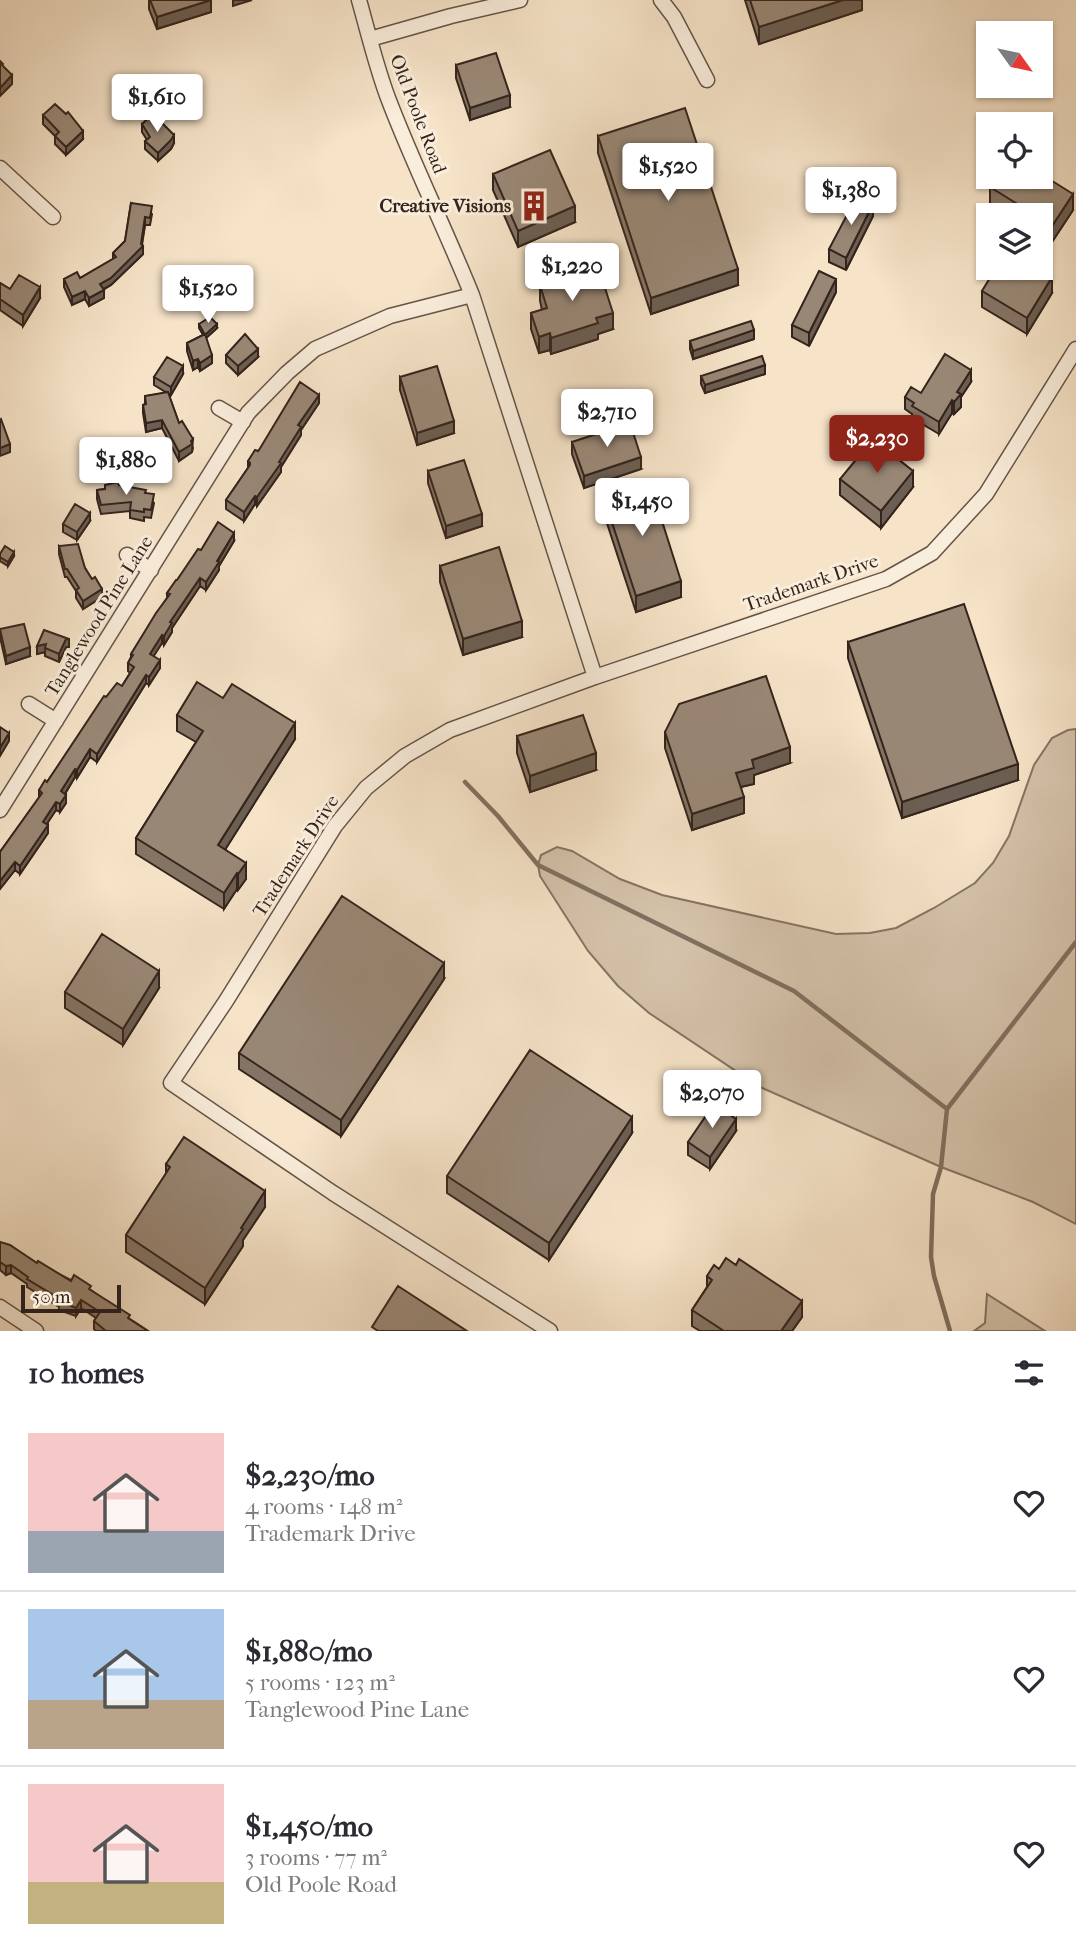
<!DOCTYPE html>
<html lang="en">
<head>
<meta charset="utf-8">
<style>
  :root { --surface:#fff; --page:#f7f7f7; --text:#2b2b33; --muted:#7c7c81; --line:#e1e1e2; --accent:#8f2418 }
  body { margin:0; font-family:"IM FELL French Canon",serif; background:var(--page); color:var(--text); height:100vh; display:flex; flex-direction:column; font-size:26px; white-space:nowrap }
  * { box-sizing:border-box; margin:0 }
  p { font-size:23px; color:var(--muted) }
  .icon { flex:none; width:38px; height:38px; fill:none; stroke:currentColor; stroke-width:2; stroke-linecap:round; stroke-linejoin:round }
  .map { position:relative; height:1331px; overflow:hidden }
  .sheet { display:flex; flex-direction:column; background:var(--surface); flex:1 }
  .sheet>* { flex:none }
  .needle { width:46px; rotate:123deg }
  .controls { position:absolute; left:976px; top:21px; display:grid; gap:14px }
  .controls a { display:grid; place-items:center; width:77px; height:77px; border-radius:0px; background:var(--surface); box-shadow:0 2px 5px #0004; font-size:35px }
  .scale { position:absolute; left:21px; bottom:18px; width:100px; box-sizing:border-box; padding-left:7px; border:4px solid #35241c; border-top:0; font-size:19px; line-height:24px; white-space:nowrap; color:#35241c; -webkit-text-stroke:5px #f9eddb; paint-order:stroke }
  .price { position:absolute; translate:-50% -60px; padding:0 16px; border-radius:7px; background:#fff; color:#222; font-size:23px; line-height:46px; filter:drop-shadow(0 2px 4px #0008) }
  .price::after { content:''; position:absolute; left:50%; top:42px; width:21px; height:16px; margin-left:-10px; background:inherit; clip-path:polygon(0 0,100% 0,50% 100%) }
  .price.current { background:var(--accent); color:#fff }
  ul { padding:0; list-style:none }
  li { display:flex; align-items:center; gap:21px; height:175px; padding:0 28px }
  li+li { border-top:2px solid var(--line) }
  li span { display:grid; place-items:center; flex:none; width:196px; height:140px; border-radius:0px; color:#555 }
  li>.icon { margin-inline-start:auto }
  span .icon { width:84px; height:84px; fill:#fffc; stroke-width:1 }
  li b { font-size:30px }
  h2 { display:flex; justify-content:space-between; align-items:center; height:84px; padding:0 28px; font-size:30px }
  .map>svg:first-child { display:block }
  .green { fill:#d5c3ab; stroke:#857464; stroke-width:2 }
  .lines { fill:none; stroke-linecap:round; stroke-linejoin:round }
  .stream { stroke:#817060; stroke-width:4.5 }
  .minor-casing { stroke:#655447; stroke-width:17 }
  .minor { stroke:#f9eddb; stroke-width:14 }
  .wall { fill:#847465; stroke:#35241c; stroke-width:2 }
  .shaded-wall { fill:#6b5e52; stroke:#35241c; stroke-width:2 }
  .building { fill:#998775; stroke:#35241c; stroke-width:2 }
  .labels { text-anchor:middle; dominant-baseline:central; stroke-width:6; stroke-linejoin:round; paint-order:stroke }
  .street-label { font-size:19px; fill:#35241c; stroke:#f9eddb }
  .poi-label { font-size:19px; font-weight:bold; fill:#35241c; stroke:#f9eddb; text-anchor:end }
</style>
</head>
<body>
<div class="map">
<svg width="1076" height="1331" viewBox="0 0 1076 1331">
  <rect width="100%" height="100%" fill="#f6e3c8"/>
  <filter id="stains"><feTurbulence type="fractalNoise" baseFrequency=".00286" numOctaves="4"/><feColorMatrix values="0 0 0 0 .2 0 0 0 0 .09 0 0 0 0 .02 0 0 0 .5 -.17"/></filter>
  <radialGradient id="worn" r=".72"><stop offset=".6" stop-color="#630" stop-opacity="0"/><stop offset="1" stop-color="#630" stop-opacity=".3"/></radialGradient>
  <!-- green -->
  <path class="green" d="M1076 729V1224L1033 1202 941 1167 760 1087 649 1013 618 986 588 951 540 876 538 865 541 855 557 847 572 851 620 879 662 895 836 934 870 933 896 928 934 908 975 883 993 863 1009 836 1034 765 1052 738 1068 730Z
    M987 1294 1045 1331H974L985 1323Z"/>
  <g class="lines">
    <!-- stream -->
    <path class="stream" d="M465 782 498 816 538 865 794 991 947 1109
      M950 1331 934 1276 931 1257 933 1194 941 1167 947 1109 1076 942"/>
    <!-- minor casing -->
    <g class="minor-casing">
      <path id="minor" d="M359 0C368 32 376 66 388 98 413 164 445 228 472 295L595 677
        M661 0 674 17 707 80
        M370 39 451 16 520 0
        M0 168 53 217
        M219 408 243 422
        M127 555 151 570
        M29 704 56 721
        M0 810 248 413 287 373 315 349 390 316 472 295
        M0 1307 36 1331
        M550 1331 333 1193 171 1083 226 1001 335 826 366 788 405 756 450 730 595 677 886 579 932 553 986 494 1076 349"/>
    </g>
    <!-- minor -->
    <use href="#minor" class="minor"/>
  </g>
  <!-- wall -->
  <path class="wall" d="M149 0H211V12L157 29 149 9Z
    M745 0H862V10L759 44Z
    M456 65 510 107 470 120 456 78Z
    M43 115 83 139 66 155 55 144V136L43 124Z
    M142 124 174 143 171 149 158 161 145 149V141L147 140 142 132Z
    M598 136 738 285 651 314 598 153Z
    M493 174 575 222 518 247 493 190Z
    M1044 174 1043 175 1073 210 1052 242 1041 235V215H1008L990 204V187Z
    M131 203 152 214 150 225H145L142 245 143 254 111 285 103 290 104 298 89 306 85 299 72 305 64 287V279L80 278 113 259V253L125 241Z
    M873 216 846 270 829 262V249Z
    M0 283 10 289 40 298 23 326 0 310Z
    M540 285 613 329 598 334V339L551 354 550 350 539 353 531 329V313L542 310 540 301Z
    M982 291 1052 293 1027 334 982 307Z
    M836 292 809 346 792 337V325Z
    M199 324 217 328 206 338 212 363 200 371 198 367 193 370 187 351V343L203 335 199 328Z
    M754 339 693 359 690 349V341Z
    M226 355 258 357 238 375 226 363Z
    M183 374 171 395 168 393 179 423 193 448 192 452 179 461 162 428 146 432 143 413V405L145 404V396L167 393 154 385V377Z
    M765 374 705 393 701 384V376Z
    M400 377 454 433 417 445 400 390Z
    M971 382 961 397V407L954 414 952 413 939 434 912 418V414L905 409V397Z
    M319 403 301 430V435L281 467V472L257 506 255 504 244 521 226 509V500L248 468V461L258 451Z
    M572 442 641 469 584 488 572 454Z
    M428 471 482 526 446 538 428 483Z
    M840 479 913 487 881 528 840 495Z
    M105 485H119L146 493 154 503 151 518 144 517V521L130 518V511L101 514 97 499V490L105 489Z
    M603 495 681 597 636 612 603 511Z
    M90 521 77 540 63 532V524Z
    M234 541 219 566V570L206 590 200 586 172 628V632L164 645 162 643 153 656 160 668 149 685 146 683 97 762 90 757 77 778 75 777 65 794 66 803 60 812 56 810 46 824 48 833 20 874 15 870 0 889V852L39 798V790L47 782 106 697 122 686 130 673 128 671V663L131 657V654L167 598V593L201 550Z
    M59 546 85 568 102 597 83 609 76 598V591L67 577H65L59 554Z
    M0 554 14 556 8 566 0 561Z
    M440 566 522 637 463 655 440 582Z
    M0 629 30 656 6 664 0 637Z
    M848 642 1018 780 902 818 848 658Z
    M37 646 69 647H66L59 662 45 656V652L37 654Z
    M223 698 295 739 225 849 246 879 238 890 237 889 224 909 136 854V838L196 742 177 731V715Z
    M665 732 790 763 754 775V784L741 787 744 813 692 830 665 748Z
    M517 736 596 770 530 792 517 753Z
    M444 979 341 1136 239 1069V1053Z
    M159 988 123 1045 65 1008V992Z
    M736 1131 710 1169 688 1155V1142Z
    M632 1133 549 1260 447 1193V1176Z
    M166 1164 265 1207 243 1240V1246L205 1304 126 1252V1235L166 1174Z
    M0 1242 37 1263 91 1290 130 1319 148 1331H96L94 1329V1321L96 1318 81 1308 76 1316 59 1310V1307L27 1287V1284L11 1273 6 1275 0 1270Z
    M719 1269 802 1317 792 1331H700L692 1326V1310L707 1287V1276Z"/>
  <!-- shaded-wall -->
  <path class="shaded-wall" d="M211 0V12L157 29V17Z
    M233 0H252L233 6Z
    M843 0H862V10L759 44V27Z
    M12 75V84L0 96V88Z
    M510 95V107L470 120V108Z
    M83 131V139L66 155V147Z
    M174 135V143L171 149 158 161V153Z
    M1044 158V174L1036 187 1041 177V162Z
    M1073 194V210L1052 242V226Z
    M873 204V216L846 270V258Z
    M575 206V222L518 247V231Z
    M145 217V225L141 247 143 246V254L111 285 100 291V284L141 244Z
    M738 269V285L651 314V298Z
    M1052 277V293L1027 334V318Z
    M836 279V292L809 346V333Z
    M40 287V298L23 326V315Z
    M104 290V298L89 306V298Z
    M85 291V299L72 305V297Z
    M613 313V329L598 334V339L551 354V338L596 318Z
    M217 324V328L205 339V335Z
    M754 330V339L693 359V351Z
    M550 333V350L539 353V337Z
    M258 349V357L238 375V366Z
    M212 355V363L200 371V363Z
    M198 359V367L193 370V361Z
    M765 365V374L705 393V385Z
    M183 366V374L171 395V387Z
    M971 370V382L961 397V407L954 414V402L957 392Z
    M319 395V403L301 430V435L281 467V472L257 506V497L279 462 298 425Z
    M952 400V413L939 434V422Z
    M162 420V428L146 432V423Z
    M454 421V433L417 445V433Z
    M193 439 192 452 179 461V452Z
    M10 444V452L0 456V448Z
    M641 457V469L584 488V476Z
    M913 471V487L881 528V511Z
    M255 496V504L244 521V512Z
    M90 513V521L77 540V532Z
    M482 514V526L446 538V526Z
    M234 533V541L219 566V570L206 590V582Z
    M14 552V556L8 566V562Z
    M200 578V586L172 628V632L164 645V636L170 622Z
    M681 581V597L636 612V596Z
    M102 589V597L83 609V601Z
    M522 621V637L463 655V639Z
    M162 635V643L150 662V654Z
    M66 639H69V647H66L59 662V654Z
    M46 644 45 652 37 654V646Z
    M30 647V656L6 664V656Z
    M160 660V668L149 685V677Z
    M146 675V683L97 762V754Z
    M295 723V739L218 861V845Z
    M9 733V741L0 756V748Z
    M790 747V763L754 775V784L736 788V773L752 760Z
    M90 749V757L77 778V770Z
    M596 753V770L530 792V776Z
    M1018 764V780L902 818V802Z
    M75 769V777L61 800V791Z
    M66 795V803L60 812V804Z
    M744 797V813L692 830V814Z
    M56 802V810L43 830V822Z
    M48 825V833L20 874V866Z
    M15 862V870L0 889V881Z
    M246 863V879L238 890V874Z
    M237 873V889L224 909V893Z
    M444 963V979L341 1136V1120Z
    M159 971V988L123 1045V1029Z
    M632 1117V1133L549 1260V1243Z
    M736 1119V1131L710 1169V1157Z
    M265 1191V1207L243 1240V1246L205 1304V1288L241 1228Z
    M11 1265V1273L6 1275V1266Z
    M81 1300V1308L76 1316V1308Z
    M802 1301V1317L792 1331H781Z"/>
  <!-- building -->
  <path class="building" d="M150 0H211L157 17Z
    M750 0H843L759 27Z
    M496 53 510 95 470 108 456 65Z
    M0 61 3 64 2 65 12 75 0 88Z
    M55 104 66 114 68 112 83 131 66 147 55 136 59 132 43 115Z
    M685 108 738 269 651 298 598 136Z
    M153 114 174 135 171 140 158 153 145 141 150 137 142 124Z
    M550 150 575 206 518 231 493 174Z
    M1041 174 1073 194 1052 226 1041 219V215H1035L990 187 996 177H1041Z
    M857 196 873 204 846 258 829 249Z
    M131 203 152 206 150 218 145 217 141 244 143 246 111 278 100 284 104 290 89 298 85 291 72 297 64 279 77 272 80 278 116 257 113 253 125 241Z
    M598 266 613 313 596 318 598 323 551 338 550 333 539 337 531 313 547 308 540 285Z
    M996 268H1038L1052 277 1027 318 982 291Z
    M819 271 836 279 809 333 792 325Z
    M19 275 40 287 23 315 0 299V283L10 289Z
    M210 317 217 324 205 335 199 324Z
    M751 321 754 330 693 351 690 341Z
    M205 334 212 355 200 363 198 359 193 361 187 343Z
    M245 334 258 349 238 366 226 355Z
    M945 354 971 370 957 392 961 394 954 402 952 400 939 422 912 406 914 403 905 397 911 387 921 393Z
    M762 356 765 365 705 385 701 376Z
    M167 357 183 366 171 387 154 377Z
    M437 366 454 421 417 433 400 377Z
    M300 382 319 395 298 425 301 427 279 462 281 463 257 497 255 496 244 512 226 500 250 465V463L248 461 255 450 258 451 259 450Z
    M168 392 179 423 182 421 193 439 191 441 192 444 179 452 162 420 146 423 143 405 146 404 145 396Z
    M1 419 10 444 0 448V420Z
    M630 423 641 457 584 476 572 442Z
    M873 439 913 471 881 511 840 479Z
    M464 460 482 514 446 526 428 471Z
    M649 480 681 581 636 596 603 495Z
    M118 482 119 485 146 490 145 493 154 494 151 510 144 509V512L130 510 131 502 101 505 97 490 105 489V485Z
    M75 504 90 513 77 532 63 524Z
    M218 522 234 533 217 561 219 562 206 582 200 578 170 622 172 623 164 636 162 635 150 654 160 660 149 677 146 675 97 754 90 749 77 770 75 769 61 791 66 795 60 804 56 802 43 822 48 825 20 866 15 862 0 881V852L42 793 39 790 45 780 47 782 104 696 106 697 117 683 122 686 134 667 128 663 133 655 131 654 156 613 170 594 167 593 176 580H177L198 549 201 550Z
    M78 544 85 568 92 579 95 577 102 589 83 601 76 590 79 588 67 569H65L59 546Z
    M5 546 14 552 8 562 0 557V554Z
    M499 547 522 621 463 639 440 566Z
    M964 604 1018 764 902 802 848 642Z
    M24 624 30 647 6 656 0 629Z
    M44 630 69 639H66L59 654 45 648 46 644 37 646Z
    M766 676 790 747 752 760 754 768 736 773 744 797 692 814 665 732 679 704Z
    M197 682 223 698 232 684 295 723 218 845 246 863 238 874 237 873 224 893 136 838 203 731 177 715Z
    M583 715 596 753 530 776 517 736Z
    M0 727 9 733 0 748Z
    M342 896 444 963 341 1120 239 1053Z
    M102 934 159 971 123 1029 65 992Z
    M530 1050 632 1117 549 1243 447 1176Z
    M714 1104 736 1119 710 1157 688 1142Z
    M184 1137 265 1191 241 1228 243 1229 205 1288 126 1235 170 1167 166 1164Z
    M0 1242 10 1245 37 1263 38 1261 71 1281 74 1275 91 1286 89 1289 130 1315 128 1318 148 1331H106L94 1321 100 1312 81 1300 76 1308 59 1301 60 1299 27 1279 28 1277 11 1265 6 1266 0 1262Z
    M726 1258 736 1265 739 1259 802 1301 781 1331H724L692 1310 712 1280 707 1276 714 1265 719 1269Z
    M398 1286 467 1331H378L372 1327Z"/>
  <!-- icons -->
  <defs>
    <g id="building-bare" transform="scale(2.415)"><path d="M-4-6H4V6H1V3H-1V6H-4ZM-2.5-4.3h1.7v1.8h-1.7ZM.8-4.3h1.7v1.8H.8ZM-2.5-1h1.7V.8h-1.7ZM.8-1h1.7V.8H.8Z" fill="#8f2418" stroke="#f9eddb" stroke-width="2.5" paint-order="stroke"/></g>
  </defs>
  <g fill-rule="evenodd">
    <use href="#building-bare" x="534" y="206"/>
  </g>
  <g class="labels">
    <!-- street labels -->
    <g class="street-label">
      <text transform="translate(418 114) rotate(69)">Old Poole Road</text>
      <text transform="translate(811 583) rotate(-19)">Trademark Drive</text>
      <text transform="translate(99 616) rotate(-58)">Tanglewood Pine Lane</text>
      <text transform="translate(296 856) rotate(-57)">Trademark Drive</text>
    </g>
    <!-- poi labels -->
    <g class="poi-label">
      <text x="511" y="206">Creative Visions</text>
    </g>
  </g>
  <rect width="100%" height="100%" filter="url(#stains)"/>
  <rect width="100%" height="100%" fill="url(#worn)"/>
</svg>
<div class="controls">
<a><svg class="needle" viewBox="-14 -14 28 28"><path d="M0-13l5 13h-10z" fill="#e53935"/><path d="M0 13l5-13h-10z" fill="#7c7c81"/></svg></a>
<a><svg class="icon" aria-label="locate" viewBox="0 0 24 24"><circle cx="12" cy="12" r="6"/><path d="M12 2v4M12 18v4M2 12h4M18 12h4"/></svg></a>
<a><svg class="icon" aria-label="layers" viewBox="0 0 24 24"><path d="M12 4l9 5-9 5-9-5zM3 14l9 5 9-5"/></svg></a>
</div>
<div class="scale">50 m</div>
<b class="price" style="left:157px;top:134px">$1,610</b>
<b class="price" style="left:668px;top:203px">$1,520</b>
<b class="price" style="left:851px;top:227px">$1,380</b>
<b class="price" style="left:572px;top:303px">$1,220</b>
<b class="price" style="left:208px;top:325px">$1,520</b>
<b class="price" style="left:607px;top:449px">$2,710</b>
<b class="price current" style="left:877px;top:475px">$2,230</b>
<b class="price" style="left:126px;top:497px">$1,880</b>
<b class="price" style="left:642px;top:538px">$1,450</b>
<b class="price" style="left:712px;top:1130px">$2,070</b>
</div>
<section class="sheet">
<h2>10 homes<svg class="icon" aria-label="filters" viewBox="0 0 24 24"><path d="M4 7h16M4 17h16"/><circle cx="9" cy="7" r="2"/><circle cx="15" cy="17" r="2"/></svg></h2>
<ul>
<li><span style="background:linear-gradient(#f6c9c9 70%,#9aa5b1 0)"><svg class="icon" aria-label="home" viewBox="0 0 24 24"><path d="M3 11l9-7 9 7M6 9v11h12V9"/></svg></span><div><b>$2,230/mo</b><p>4 rooms · 148 m²</p><p>Trademark Drive</p></div><svg class="icon" aria-label="heart" viewBox="0 0 24 24"><path d="M12 20l-8-8c-3-5 5-10 8-4 3-6 11-1 8 4z"/></svg></li>
<li><span style="background:linear-gradient(#a9c7e8 65%,#b9a48a 0)"><svg class="icon" aria-label="home" viewBox="0 0 24 24"><path d="M3 11l9-7 9 7M6 9v11h12V9"/></svg></span><div><b>$1,880/mo</b><p>5 rooms · 123 m²</p><p>Tanglewood Pine Lane</p></div><svg class="icon" aria-label="heart" viewBox="0 0 24 24"><path d="M12 20l-8-8c-3-5 5-10 8-4 3-6 11-1 8 4z"/></svg></li>
<li><span style="background:linear-gradient(#f6c9c9 70%,#c2b280 0)"><svg class="icon" aria-label="home" viewBox="0 0 24 24"><path d="M3 11l9-7 9 7M6 9v11h12V9"/></svg></span><div><b>$1,450/mo</b><p>3 rooms · 77 m²</p><p>Old Poole Road</p></div><svg class="icon" aria-label="heart" viewBox="0 0 24 24"><path d="M12 20l-8-8c-3-5 5-10 8-4 3-6 11-1 8 4z"/></svg></li>
</ul>
</section>
</body>
</html>
